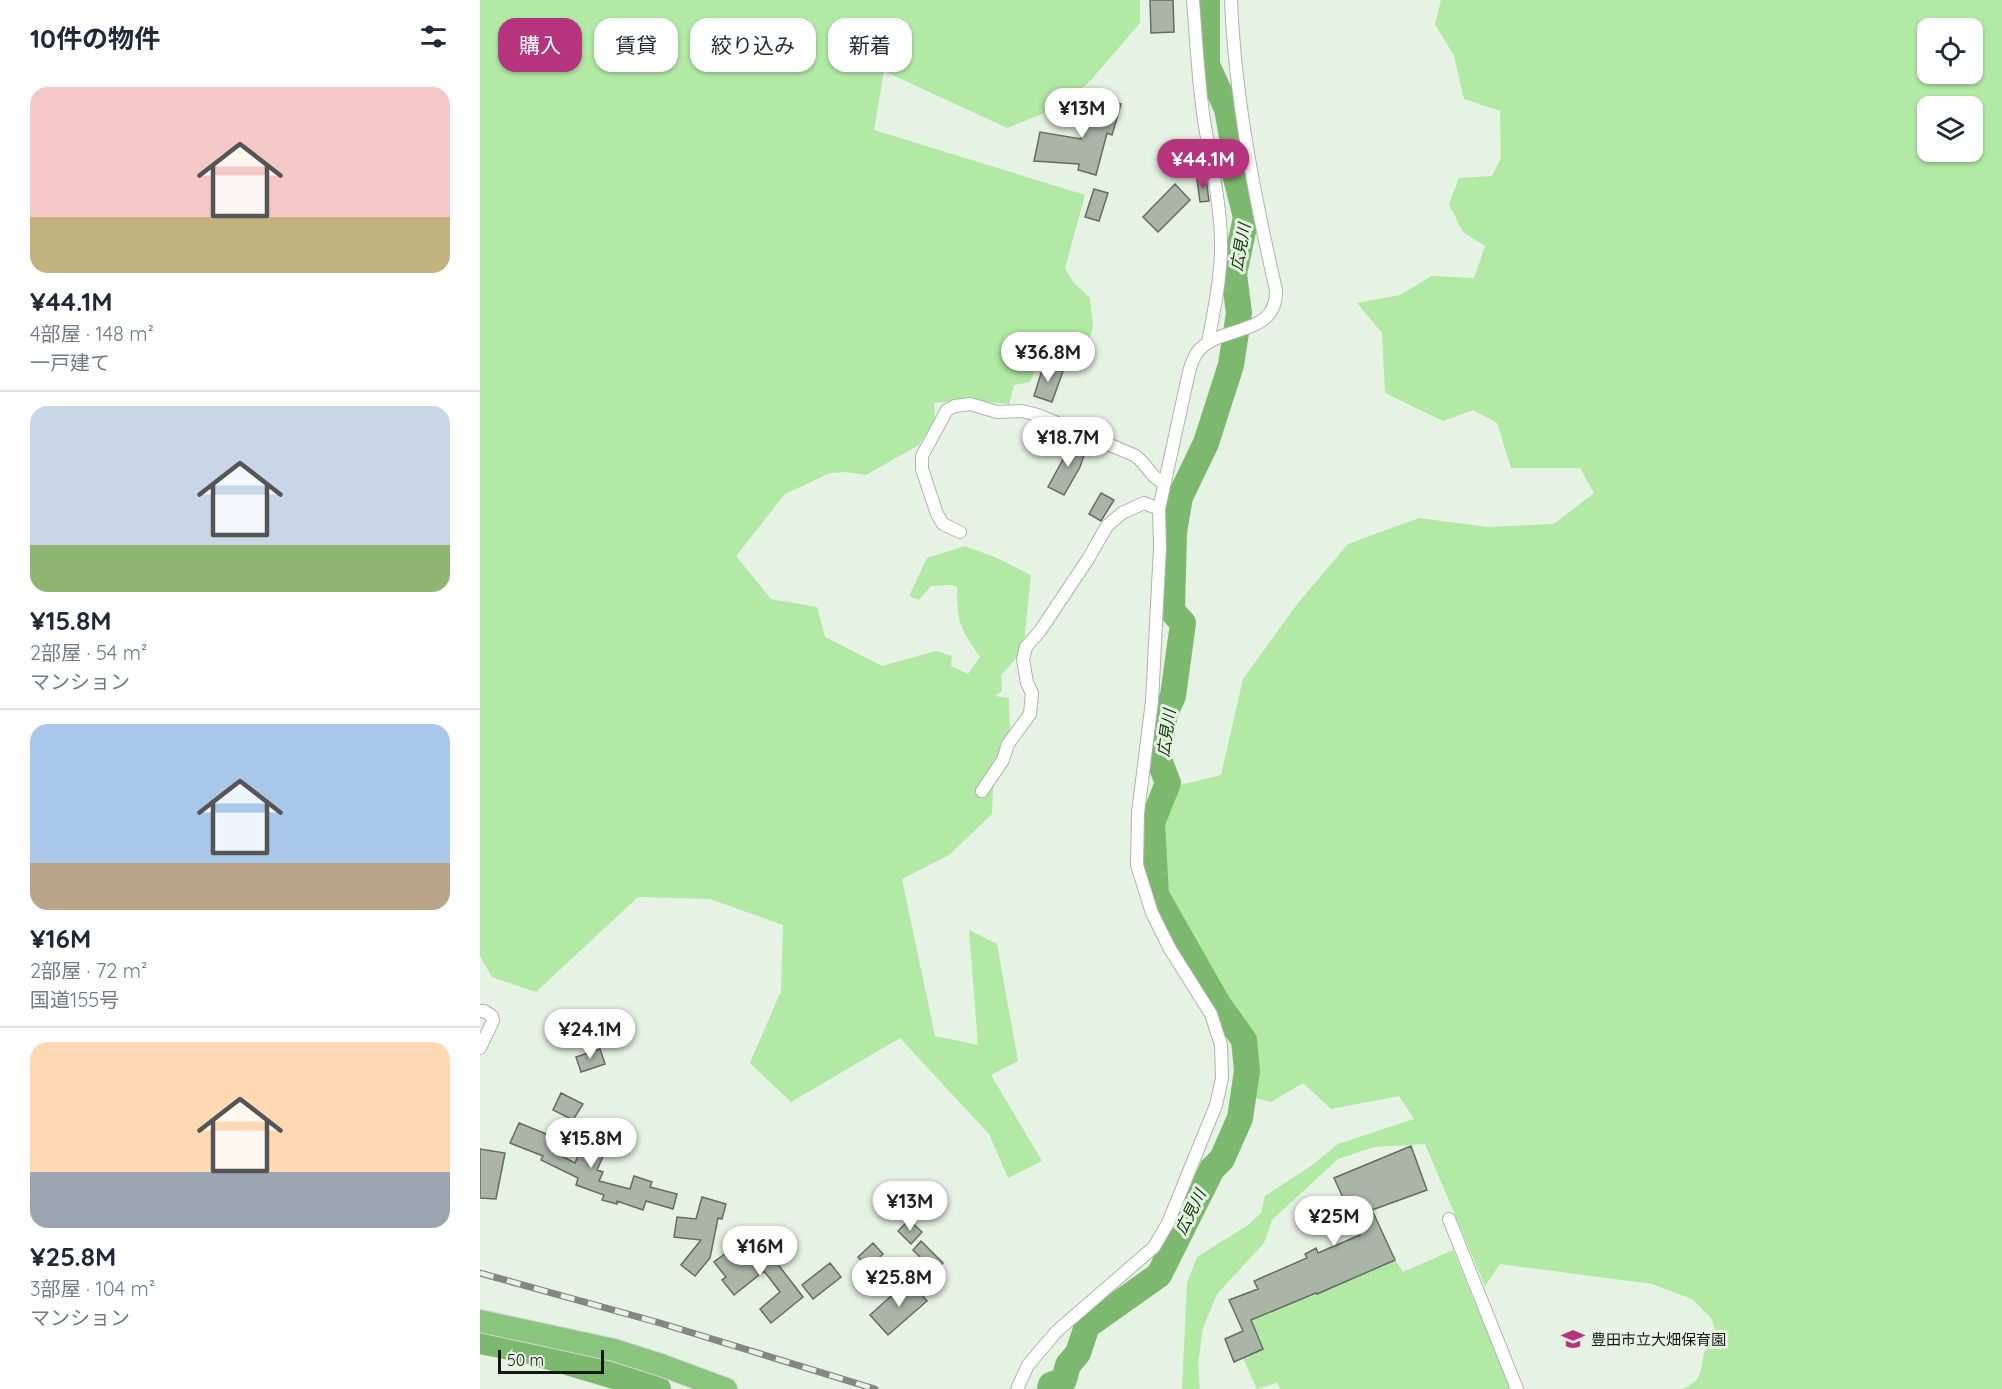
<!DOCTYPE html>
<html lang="ja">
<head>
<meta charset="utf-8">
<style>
  :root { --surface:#fff; --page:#f6f6f7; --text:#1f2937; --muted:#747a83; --line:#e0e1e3; --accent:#b6347d }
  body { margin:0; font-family:Quicksand,"Noto Sans JP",sans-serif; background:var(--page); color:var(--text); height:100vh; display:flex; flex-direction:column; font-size:22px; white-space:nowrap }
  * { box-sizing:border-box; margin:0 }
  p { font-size:20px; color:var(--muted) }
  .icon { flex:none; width:33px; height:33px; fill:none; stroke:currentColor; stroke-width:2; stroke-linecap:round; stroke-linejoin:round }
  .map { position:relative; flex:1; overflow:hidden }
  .sheet { display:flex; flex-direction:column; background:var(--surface); width:480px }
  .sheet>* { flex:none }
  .banner { position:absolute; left:18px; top:18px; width:570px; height:54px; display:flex; gap:12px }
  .buttons { position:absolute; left:1437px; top:18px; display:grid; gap:12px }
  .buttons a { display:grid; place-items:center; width:66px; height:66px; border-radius:12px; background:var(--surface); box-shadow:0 2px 4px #0004; font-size:30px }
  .scale { position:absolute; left:18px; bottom:15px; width:106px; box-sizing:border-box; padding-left:6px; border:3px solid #141813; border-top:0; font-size:16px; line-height:21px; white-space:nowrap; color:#141813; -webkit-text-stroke:4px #e6f2e3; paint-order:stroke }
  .price { position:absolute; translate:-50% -51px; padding:0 14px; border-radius:21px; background:#fff; color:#222; font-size:20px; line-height:39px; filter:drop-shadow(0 2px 3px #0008) }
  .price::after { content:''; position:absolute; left:50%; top:36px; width:18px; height:14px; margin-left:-9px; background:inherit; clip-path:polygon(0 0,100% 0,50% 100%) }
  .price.selected { background:var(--accent); color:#fff }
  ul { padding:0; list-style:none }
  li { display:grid; align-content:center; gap:12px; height:318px; padding:0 30px }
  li+li { border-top:2px solid var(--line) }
  li span { display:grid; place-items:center; height:186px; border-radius:18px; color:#555 }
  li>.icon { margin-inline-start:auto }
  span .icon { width:108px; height:108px; fill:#fffc; stroke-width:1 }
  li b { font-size:26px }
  h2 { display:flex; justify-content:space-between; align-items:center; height:72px; padding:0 30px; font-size:26px }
  .pill { padding:0 21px; border-radius:18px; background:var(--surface); box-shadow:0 2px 4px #0004; font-size:21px; line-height:54px }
  .pill.selected { background:var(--accent); color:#fff }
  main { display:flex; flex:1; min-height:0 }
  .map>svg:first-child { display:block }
  .green { fill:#b1e9a5; fill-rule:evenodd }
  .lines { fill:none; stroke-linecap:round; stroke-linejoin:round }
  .river { stroke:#7cb96f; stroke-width:26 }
  .building { fill:#aab5a7; stroke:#636e61; stroke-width:1.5 }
  .street-casing { stroke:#abb6a8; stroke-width:14 }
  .highway-casing { stroke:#d5d5d5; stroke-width:24 }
  .street { stroke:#fff; stroke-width:12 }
  .highway { stroke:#8ac57d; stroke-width:22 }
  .rail-casing { stroke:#81897f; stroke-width:7 }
  .rail { stroke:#e6f2e3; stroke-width:4.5; stroke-dasharray:14; stroke-linecap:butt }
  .labels { text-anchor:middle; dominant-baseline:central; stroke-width:6; stroke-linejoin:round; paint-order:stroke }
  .poi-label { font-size:15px; fill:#141813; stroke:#e6f2e3; text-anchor:start }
  .water-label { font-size:16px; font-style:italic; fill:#0a3401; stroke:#e6f2e3 }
</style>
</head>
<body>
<main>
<section class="sheet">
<h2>10件の物件<svg class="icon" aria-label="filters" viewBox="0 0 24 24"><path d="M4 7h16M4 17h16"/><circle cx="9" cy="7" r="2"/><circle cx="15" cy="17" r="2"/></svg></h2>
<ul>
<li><span style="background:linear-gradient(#f6c9c9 70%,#c2b280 0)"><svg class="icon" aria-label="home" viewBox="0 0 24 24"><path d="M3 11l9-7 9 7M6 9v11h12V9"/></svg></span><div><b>¥44.1M</b><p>4部屋 · 148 m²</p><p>一戸建て</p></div></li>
<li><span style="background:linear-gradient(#c9d6e8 75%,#8fb573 0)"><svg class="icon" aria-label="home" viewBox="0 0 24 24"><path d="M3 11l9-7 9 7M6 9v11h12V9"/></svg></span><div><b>¥15.8M</b><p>2部屋 · 54 m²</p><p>マンション</p></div></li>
<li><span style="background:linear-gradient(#a9c7e8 75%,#b9a48a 0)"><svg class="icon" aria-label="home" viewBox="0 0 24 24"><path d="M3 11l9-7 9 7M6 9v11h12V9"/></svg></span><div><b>¥16M</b><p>2部屋 · 72 m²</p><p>国道155号</p></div></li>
<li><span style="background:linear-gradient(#ffd9b3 70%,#9aa5b1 0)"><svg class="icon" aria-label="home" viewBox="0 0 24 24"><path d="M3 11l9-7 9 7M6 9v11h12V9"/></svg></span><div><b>¥25.8M</b><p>3部屋 · 104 m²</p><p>マンション</p></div></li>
</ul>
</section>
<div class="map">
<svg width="1522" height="1389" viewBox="0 0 1522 1389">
  <rect width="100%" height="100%" fill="#e6f2e3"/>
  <!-- green -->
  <path class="green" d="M0 0H660V23L610 81 582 106 527 128 404 71 394 130 605 195 585 268 593 282 610 298 613 327 607 345 584 341 578 351 565 348 550 382 534 385 529 404 484 400 454 403 455 420 439 445 386 475 366 472 350 473 305 494 256 556 291 599 337 607 345 637 402 666 456 651 472 656 471 666 488 674 500 657C480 628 477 622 477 587L471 585 451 586 439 600 429 596 447 558 485 546 517 558 551 575 543 651 521 675 522 691 515 696 529 698 530 738 514 760 512 814 469 855 422 879 455 1036 498 1045 489 930 517 944 538 1061 511 1075 562 1161 528 1178 509 1134 420 1038 311 1102 270 1063 301 991 303 925 230 899 158 897 56 992 12 977 0 956Z
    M961 0H1522V1389H1203C1229 1376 1217 1367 1227 1347 1229 1343 1233 1339 1237 1335L1231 1318 1212 1299 1172 1284 1020 1264 1005 1286 945 1144 894 1147 858 1159 792 1220 784 1243 737 1294 723 1328 718 1364 720 1389H702L707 1283 717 1257 768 1225 781 1213 785 1196 831 1166 858 1144 934 1119 919 1096 851 1109 823 1083 791 1102 775 1098 774 1057 766 1029 686 896 679 829 696 786 741 775 763 679 818 603 868 544 939 518 1007 527 1074 524 1114 493 1100 468H1031L1017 423 993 410 963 421 905 393 902 333 877 303 920 295 952 276 994 278 1005 246 983 232 969 204 979 178 1012 176 1021 158 1020 111 984 99 974 56 955 24ZM1448 28H1492V74H1448ZM1448 106H1492V152H1448Z
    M973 1250 1030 1387 1027 1389H800L797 1383 777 1389 763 1358 783 1348 771 1320 837 1294 915 1260 923 1272Z"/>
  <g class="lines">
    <!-- river -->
    <path class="river" d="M0 1341 50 1351 178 1389
      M570 1389 571 1385 584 1380 588 1365 598 1353 607 1326 679 1275 732 1169 742 1159 760 1118 767 1071 764 1040 738 1004 676 895 672 823 688 783 678 757 685 713 693 696 703 623 692 611 694 532 700 497 726 443 751 365 759 313 754 274 766 217 754 170V148L747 109 727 65V0"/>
  </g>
  <!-- building -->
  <path class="building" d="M670 0H693L694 32 671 33Z
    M613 97 641 104 632 135 627 133 616 175 598 170 599 164 554 161 560 132 601 139Z
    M726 178 729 201 720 202 717 179Z
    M695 184 710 200 678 232 663 217Z
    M614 189 628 193 619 221 605 217Z
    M585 344 600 346 598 357 583 355Z
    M564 364 583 371 572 402 554 396Z
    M587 440 606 449 600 467 584 495 568 487 587 452 582 450Z
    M621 493 634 500 621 521 609 514Z
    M120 1049 125 1064 101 1072 96 1057Z
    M81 1093 103 1104 93 1120 73 1110Z
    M39 1123 64 1133 80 1142 74 1152 95 1163 107 1134 129 1143 117 1170 123 1172 119 1181 150 1189 154 1176 172 1182 170 1187 197 1194 193 1209 166 1201 163 1210 137 1201V1204L122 1200 124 1195 96 1185 98 1178 61 1160 63 1156 30 1143Z
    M931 1146 947 1190 892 1210 915 1260 837 1294 836 1293 771 1320 783 1349 754 1362 745 1339 763 1331 749 1300 778 1289 774 1281 827 1258 825 1254 836 1248 838 1253 880 1235 854 1178Z
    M0 1149 25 1153 16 1199 0 1198Z
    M222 1197 246 1204 242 1219 238 1218 230 1258 215 1276 201 1265 221 1240 194 1237 197 1217 216 1219Z
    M429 1220 442 1232 431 1244 418 1231Z
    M286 1237 296 1250 290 1254 323 1297 291 1323 280 1309 300 1292 284 1271 254 1295 242 1280 246 1277 234 1262 250 1250 257 1259Z
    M441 1241 463 1263 455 1272 433 1250Z
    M393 1243 403 1254 388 1268 378 1257Z
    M350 1263 361 1277 333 1299 322 1285Z
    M429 1280 447 1301 408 1335 390 1315Z"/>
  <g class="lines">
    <!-- street casing -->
    <g class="street-casing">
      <path id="street" d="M713 0C716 38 718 76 723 113 729 156 740 197 741 240 742 275 734 309 728 343
        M480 532 463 524 457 514 442 469V456L467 410 475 406 490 404 517 412 542 411 558 415 654 455C667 463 670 478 685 483
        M502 791 523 760 528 744 550 714 552 693 547 683 543 659 546 647 560 631 608 559 627 526 642 513 664 503 679 509
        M0 1011H4L12 1016 13 1021 0 1048
        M969 1219 1037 1389
        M537 1389 548 1365 577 1331 674 1247 688 1223 736 1105 742 1078 741 1045 731 1014 690 949 672 913 657 865 658 813 672 701 680 547 679 509 709 372C711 364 714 356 719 350 743 324 797 337 796 290 774 194 755 98 751 0"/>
    </g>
    <!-- highway casing -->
    <g class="highway-casing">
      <path id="highway" d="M0 1321 134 1350 181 1365 246 1389"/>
    </g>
    <!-- street -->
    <use href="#street" class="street"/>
    <!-- highway -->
    <use href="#highway" class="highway"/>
    <!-- rail casing -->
    <g class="rail-casing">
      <path id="rail" d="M0 1273 180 1323 395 1389"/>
    </g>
    <!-- rail -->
    <use href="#rail" class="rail"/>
  </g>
  <!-- icons -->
  <defs>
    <g id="school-bare" transform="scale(1.8)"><path d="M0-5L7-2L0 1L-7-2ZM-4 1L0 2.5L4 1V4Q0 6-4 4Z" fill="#b6347d" stroke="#e6f2e3" stroke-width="2.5" paint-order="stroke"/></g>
  </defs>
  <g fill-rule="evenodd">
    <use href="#school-bare" x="1093" y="1339"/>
  </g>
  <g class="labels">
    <!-- poi labels -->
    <g class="poi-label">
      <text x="1111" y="1339">豊田市立大畑保育園</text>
    </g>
    <!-- water labels -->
    <g class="water-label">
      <text transform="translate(760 247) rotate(-80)">広見川</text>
      <text transform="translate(686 733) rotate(-82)">広見川</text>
      <text transform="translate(710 1212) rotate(-63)">広見川</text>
    </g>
  </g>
</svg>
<div class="buttons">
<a><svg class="icon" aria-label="locate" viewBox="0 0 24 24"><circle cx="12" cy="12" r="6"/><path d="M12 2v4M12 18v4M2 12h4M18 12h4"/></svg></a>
<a><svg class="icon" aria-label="layers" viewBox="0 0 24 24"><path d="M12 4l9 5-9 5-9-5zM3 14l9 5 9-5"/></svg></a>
</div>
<div class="scale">50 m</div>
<b class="price" style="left:602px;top:139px">¥13M</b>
<b class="price selected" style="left:723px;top:190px">¥44.1M</b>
<b class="price" style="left:568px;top:383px">¥36.8M</b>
<b class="price" style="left:588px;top:468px">¥18.7M</b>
<b class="price" style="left:110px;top:1060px">¥24.1M</b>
<b class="price" style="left:111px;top:1169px">¥15.8M</b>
<b class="price" style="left:430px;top:1232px">¥13M</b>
<b class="price" style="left:854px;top:1247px">¥25M</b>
<b class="price" style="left:280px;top:1277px">¥16M</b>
<b class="price" style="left:419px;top:1308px">¥25.8M</b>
<div class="banner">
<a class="pill selected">購入</a>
<a class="pill">賃貸</a>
<a class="pill">絞り込み</a>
<a class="pill">新着</a>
</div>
</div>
</main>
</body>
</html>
